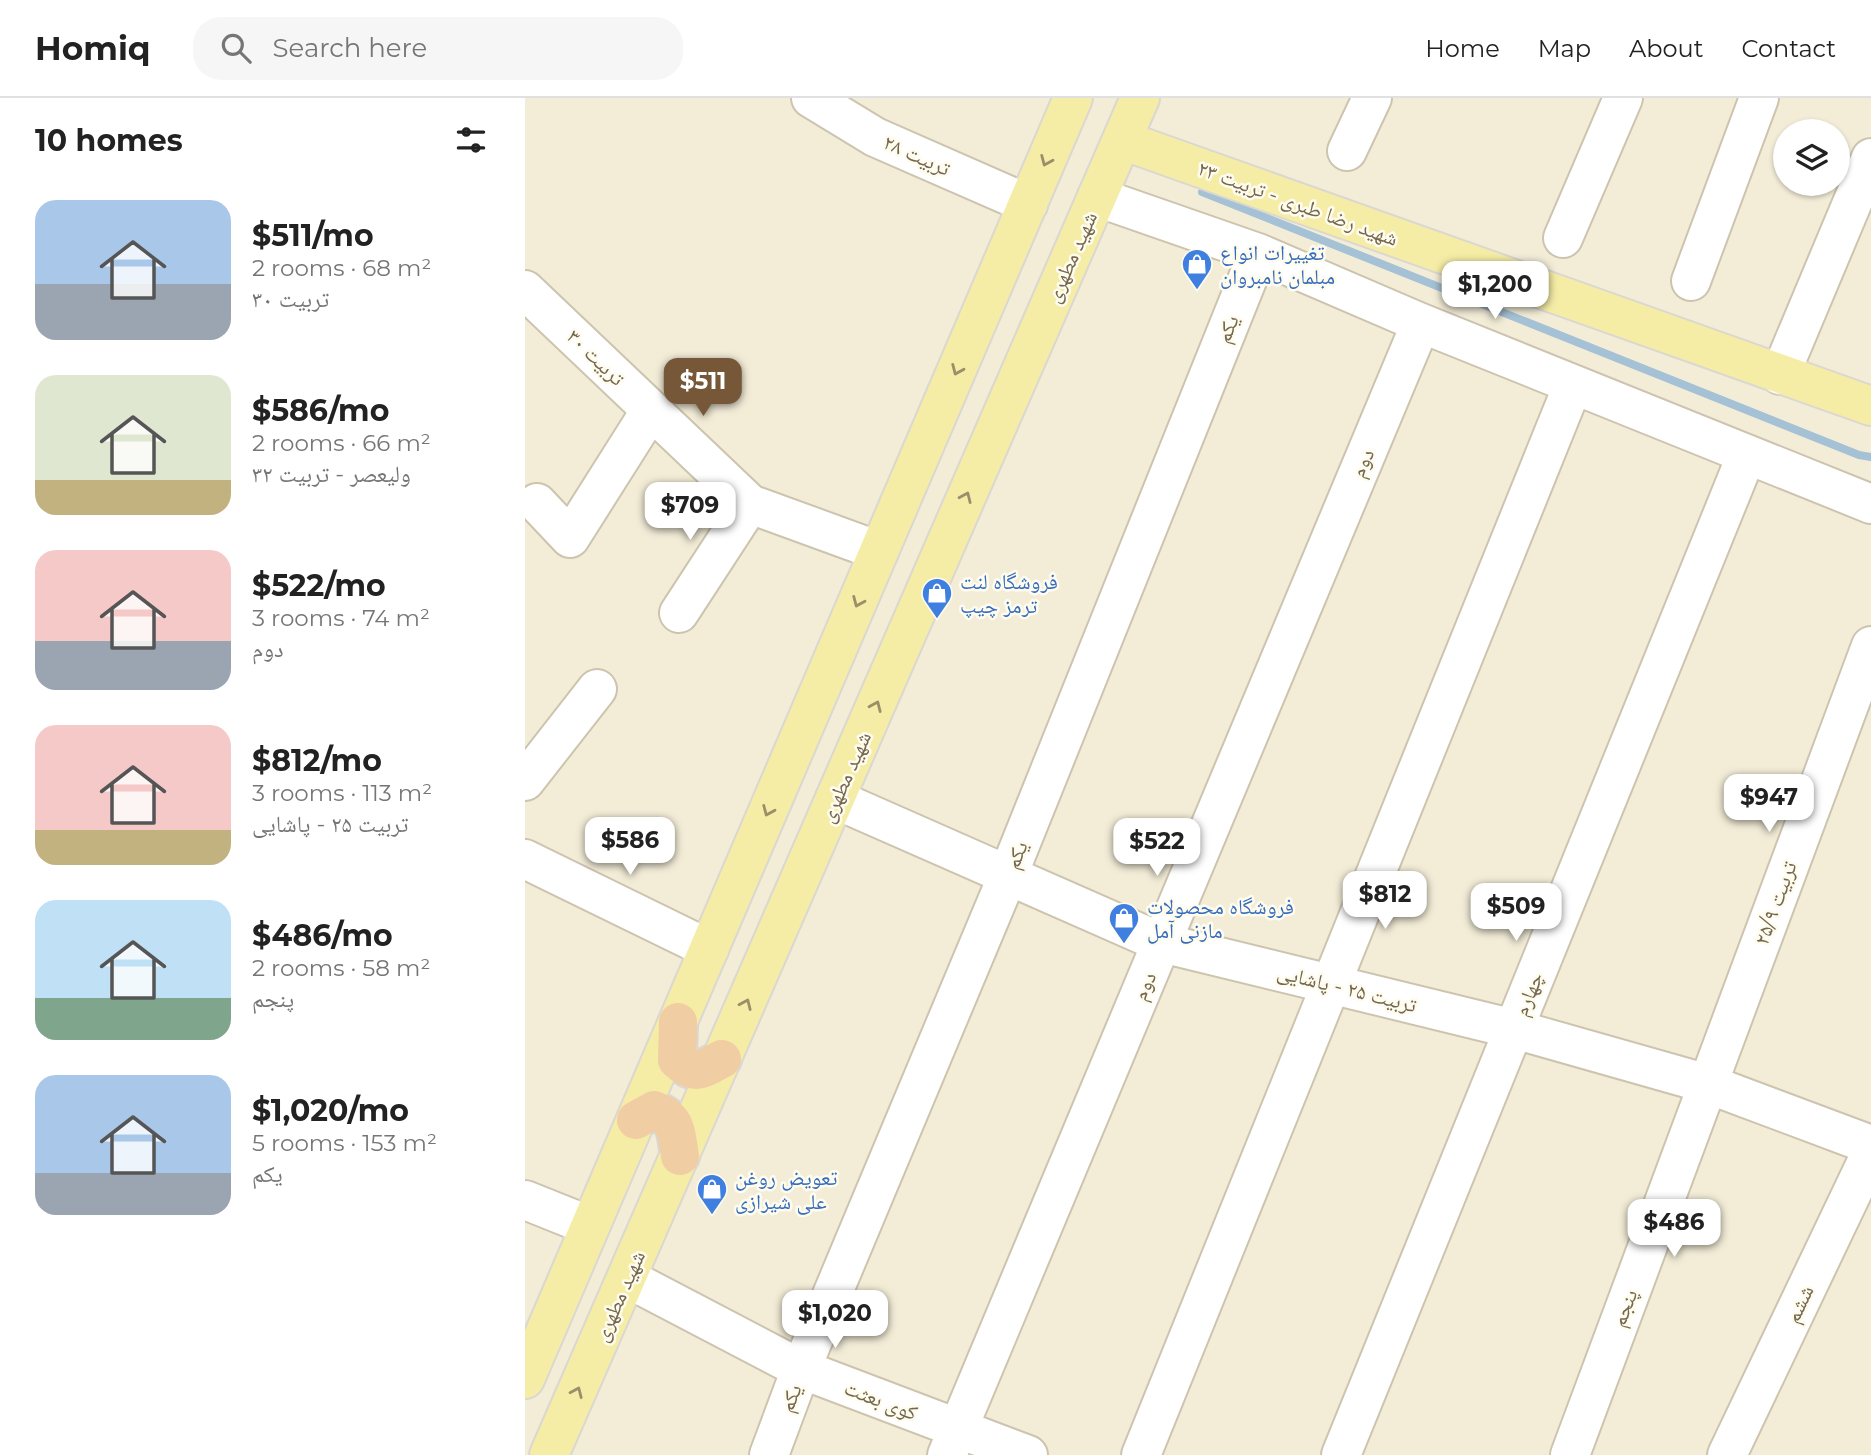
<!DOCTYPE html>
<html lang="en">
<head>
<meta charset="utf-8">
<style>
  :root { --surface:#fff; --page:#f6f6f6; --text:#222; --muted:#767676; --line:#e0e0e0; --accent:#765839 }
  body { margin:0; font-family:Montserrat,"Noto Naskh Arabic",sans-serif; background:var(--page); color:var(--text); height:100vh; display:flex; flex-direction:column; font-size:26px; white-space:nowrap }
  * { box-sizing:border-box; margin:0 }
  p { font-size:23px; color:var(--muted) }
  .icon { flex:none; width:38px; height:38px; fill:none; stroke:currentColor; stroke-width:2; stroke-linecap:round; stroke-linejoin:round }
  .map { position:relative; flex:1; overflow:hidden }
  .sheet { display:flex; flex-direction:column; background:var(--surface); width:525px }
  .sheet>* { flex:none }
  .buttons { position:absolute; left:1248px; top:21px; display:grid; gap:14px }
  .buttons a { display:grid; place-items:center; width:77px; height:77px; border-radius:50%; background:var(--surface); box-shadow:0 2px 5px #0004; font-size:35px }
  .price { position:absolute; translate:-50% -60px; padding:0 16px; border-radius:14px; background:#fff; color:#222; font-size:23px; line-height:46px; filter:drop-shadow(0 2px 4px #0008) }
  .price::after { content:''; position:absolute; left:50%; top:42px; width:21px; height:16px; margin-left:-10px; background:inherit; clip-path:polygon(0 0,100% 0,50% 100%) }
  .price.current { background:var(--accent); color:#fff }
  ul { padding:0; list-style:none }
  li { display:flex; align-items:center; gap:21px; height:175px; padding:0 35px }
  li span { display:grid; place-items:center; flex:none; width:196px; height:140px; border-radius:21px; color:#555 }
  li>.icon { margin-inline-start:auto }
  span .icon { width:84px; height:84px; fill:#fffc; stroke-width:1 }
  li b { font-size:30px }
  h2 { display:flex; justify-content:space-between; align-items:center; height:84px; padding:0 35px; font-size:30px }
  header { display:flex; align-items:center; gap:42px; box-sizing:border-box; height:98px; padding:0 35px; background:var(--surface); border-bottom:2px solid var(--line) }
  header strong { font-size:33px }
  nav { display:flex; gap:38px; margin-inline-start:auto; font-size:24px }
  .search { width:490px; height:63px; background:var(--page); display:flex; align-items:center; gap:18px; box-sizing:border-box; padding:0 24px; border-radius:28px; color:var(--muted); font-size:26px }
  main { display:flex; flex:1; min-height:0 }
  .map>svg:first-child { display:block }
  .residential { fill:#f3edd8; fill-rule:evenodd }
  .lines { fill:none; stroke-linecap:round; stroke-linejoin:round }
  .stream { stroke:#a5c1d5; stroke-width:8 }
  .minor-casing { stroke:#cdc4af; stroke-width:42 }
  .major-casing { stroke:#dbd7d1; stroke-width:42 }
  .highway-casing { stroke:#dbd7d1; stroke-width:42 }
  .minor { stroke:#fff; stroke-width:38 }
  .major { stroke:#f5eda6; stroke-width:38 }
  .highway { stroke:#f1cda4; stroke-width:38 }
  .oneway { stroke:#9b8e68 }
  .labels { text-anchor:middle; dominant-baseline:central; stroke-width:5; stroke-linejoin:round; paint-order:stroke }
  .street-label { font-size:21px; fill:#74664e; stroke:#fefcef }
  .shop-label { font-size:21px; fill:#366cbe; stroke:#fefcef; text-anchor:start }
</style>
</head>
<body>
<header>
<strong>Homiq</strong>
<div class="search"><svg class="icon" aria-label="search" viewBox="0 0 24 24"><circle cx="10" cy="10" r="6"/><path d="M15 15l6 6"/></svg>Search here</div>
<nav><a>Home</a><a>Map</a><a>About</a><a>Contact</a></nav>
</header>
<main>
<section class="sheet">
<h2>10 homes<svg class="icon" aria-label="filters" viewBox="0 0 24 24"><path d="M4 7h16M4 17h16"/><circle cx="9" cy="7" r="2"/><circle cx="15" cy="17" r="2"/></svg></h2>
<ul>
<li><span style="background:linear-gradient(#a9c7e8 60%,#9aa5b1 0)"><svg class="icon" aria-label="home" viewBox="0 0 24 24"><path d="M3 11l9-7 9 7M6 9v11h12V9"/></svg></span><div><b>$511/mo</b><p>2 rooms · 68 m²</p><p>تربیت ۳۰</p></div></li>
<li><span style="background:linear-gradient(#dfe7d0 75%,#c2b280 0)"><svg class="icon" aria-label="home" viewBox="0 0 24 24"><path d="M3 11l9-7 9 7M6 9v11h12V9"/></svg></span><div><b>$586/mo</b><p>2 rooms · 66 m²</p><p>ولیعصر - تربیت ۳۲</p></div></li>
<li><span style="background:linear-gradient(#f6c9c9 65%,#9aa5b1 0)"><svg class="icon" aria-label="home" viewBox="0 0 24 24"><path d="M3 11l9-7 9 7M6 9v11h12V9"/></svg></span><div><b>$522/mo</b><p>3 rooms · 74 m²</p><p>دوم</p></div></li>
<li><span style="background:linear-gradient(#f6c9c9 75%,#c2b280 0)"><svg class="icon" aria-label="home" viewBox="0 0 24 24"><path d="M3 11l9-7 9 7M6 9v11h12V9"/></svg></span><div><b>$812/mo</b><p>3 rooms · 113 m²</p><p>تربیت ۲۵ - پاشایی</p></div></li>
<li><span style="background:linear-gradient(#bfe0f5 70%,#7fa58c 0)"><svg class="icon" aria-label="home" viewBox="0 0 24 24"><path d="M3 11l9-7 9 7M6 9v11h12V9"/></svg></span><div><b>$486/mo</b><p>2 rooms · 58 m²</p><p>پنجم</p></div></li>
<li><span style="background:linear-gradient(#a9c7e8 70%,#9aa5b1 0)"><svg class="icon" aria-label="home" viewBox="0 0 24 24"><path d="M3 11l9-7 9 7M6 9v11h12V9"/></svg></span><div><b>$1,020/mo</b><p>5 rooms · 153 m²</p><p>یکم</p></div></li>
</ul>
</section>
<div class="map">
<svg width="1346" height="1357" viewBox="0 0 1346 1357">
  <rect width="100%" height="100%" fill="#fbf9e9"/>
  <!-- residential -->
  <path class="residential" d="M0 0H1346V1357H0ZM1260 33H1312V86H1260Z"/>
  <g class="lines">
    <!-- stream -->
    <path class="stream" d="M677 94 1334 357 1346 359"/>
    <!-- minor casing -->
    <g class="minor-casing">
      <path id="minor" d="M286 0 350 39 503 106
        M822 53 847 0
        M572 99 733 155 896 225 1346 406
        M1038 140 1098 0
        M1166 183 1234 0
        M0 192 225 406 354 453
        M1255 277 1346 60
        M12 405 45 440 126 312
        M154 515 225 406
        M0 683 72 591
        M310 701 637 845 989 931 1183 986 1346 1047
        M0 761 184 851
        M0 1102 65 1128
        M102 1180 276 1271 503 1357
        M244 1357 276 1271 483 777 733 155
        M422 1357 896 225
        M616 1357 1048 287
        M816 1357 1222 356
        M1045 1357 1346 548
        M1202 1357 1346 1055"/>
    </g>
    <!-- major casing -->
    <g class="major-casing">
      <path id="major" d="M597 42 1346 308
        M0 1281 548 0
        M24 1357 615 0"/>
    </g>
    <!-- highway casing -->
    <g class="highway-casing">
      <path id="highway" d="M153 924 152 962C170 979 177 971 197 961
        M111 1022 129 1012C153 1021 151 1034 155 1058"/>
    </g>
    <!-- minor -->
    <use href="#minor" class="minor"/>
    <!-- major -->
    <use href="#major" class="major"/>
    <!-- highway -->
    <use href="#highway" class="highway"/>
  </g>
  <!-- one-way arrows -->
  <defs><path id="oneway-chevron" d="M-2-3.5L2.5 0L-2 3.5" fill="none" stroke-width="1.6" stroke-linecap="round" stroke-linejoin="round" transform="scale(1.75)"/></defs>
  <g class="oneway">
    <use href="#oneway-chevron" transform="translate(521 63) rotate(113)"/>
    <use href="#oneway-chevron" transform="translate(432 272) rotate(113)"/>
    <use href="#oneway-chevron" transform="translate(441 399) rotate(-66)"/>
    <use href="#oneway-chevron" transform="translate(333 504) rotate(113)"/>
    <use href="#oneway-chevron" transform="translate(351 608) rotate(-66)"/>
    <use href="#oneway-chevron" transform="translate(243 713) rotate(113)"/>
    <use href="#oneway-chevron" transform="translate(221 906) rotate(-66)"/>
    <use href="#oneway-chevron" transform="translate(52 1294) rotate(-66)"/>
  </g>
  <!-- icons -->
  <defs>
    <g id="shop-pin" transform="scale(1.575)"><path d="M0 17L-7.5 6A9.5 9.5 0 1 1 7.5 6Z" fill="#3f7fe0" stroke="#fefcef"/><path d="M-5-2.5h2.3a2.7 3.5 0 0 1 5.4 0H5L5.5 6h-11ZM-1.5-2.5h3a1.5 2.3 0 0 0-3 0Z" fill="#fff"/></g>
  </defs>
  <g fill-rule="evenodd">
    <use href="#shop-pin" x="672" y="166"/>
    <use href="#shop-pin" x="412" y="495"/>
    <use href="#shop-pin" x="599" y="820"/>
    <use href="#shop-pin" x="187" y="1091"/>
  </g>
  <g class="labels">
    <!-- street labels -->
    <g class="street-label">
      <text transform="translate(392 57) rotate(24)">تربیت ۲۸</text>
      <text transform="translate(773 105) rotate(20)">شهید رضا طبری - تربیت ۲۳</text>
      <text transform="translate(546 159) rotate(-66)">شهید مطهری</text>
      <text transform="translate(702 231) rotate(-68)">یکم</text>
      <text transform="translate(71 259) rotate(44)">تربیت ۳۰</text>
      <text transform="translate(837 365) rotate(-67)">دوم</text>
      <text transform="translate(320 679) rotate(-66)">شهید مطهری</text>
      <text transform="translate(491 757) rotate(-68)">یکم</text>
      <text transform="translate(1250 805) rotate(-70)">تربیت ۲۵/۹</text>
      <text transform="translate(619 888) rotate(-67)">دوم</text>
      <text transform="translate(822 890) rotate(14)">تربیت ۲۵ - پاشایی</text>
      <text transform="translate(1003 896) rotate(-68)">چهارم</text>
      <text transform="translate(94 1198) rotate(-66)">شهید مطهری</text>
      <text transform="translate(1274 1206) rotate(-65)">ششم</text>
      <text transform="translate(1099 1210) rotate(-69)">پنجم</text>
      <text transform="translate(265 1300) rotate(-69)">یکم</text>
      <text transform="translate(356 1302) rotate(21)">کوی بعثت</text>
    </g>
    <!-- shop labels -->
    <g class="shop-label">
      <text x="695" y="154">تغییرات انواع<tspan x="695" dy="24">مبلمان نامبروان</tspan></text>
      <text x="435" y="483">فروشگاه لنت<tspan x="435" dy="24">ترمز چیپ</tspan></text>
      <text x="622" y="808">فروشگاه محصولات<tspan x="622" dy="24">مازنی آمل</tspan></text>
      <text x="210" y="1079">تعویض روغن<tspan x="210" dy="24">علی شیرازی</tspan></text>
    </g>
  </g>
</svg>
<div class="buttons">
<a><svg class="icon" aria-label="layers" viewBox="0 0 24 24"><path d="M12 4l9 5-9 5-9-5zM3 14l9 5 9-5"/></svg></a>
</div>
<b class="price" style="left:970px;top:223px">$1,200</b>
<b class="price current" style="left:178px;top:320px">$511</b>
<b class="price" style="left:165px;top:444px">$709</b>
<b class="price" style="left:1244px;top:736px">$947</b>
<b class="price" style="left:105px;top:779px">$586</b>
<b class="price" style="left:632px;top:780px">$522</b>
<b class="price" style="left:860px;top:833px">$812</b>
<b class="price" style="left:991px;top:845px">$509</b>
<b class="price" style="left:1149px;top:1161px">$486</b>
<b class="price" style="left:310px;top:1252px">$1,020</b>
</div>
</main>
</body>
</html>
